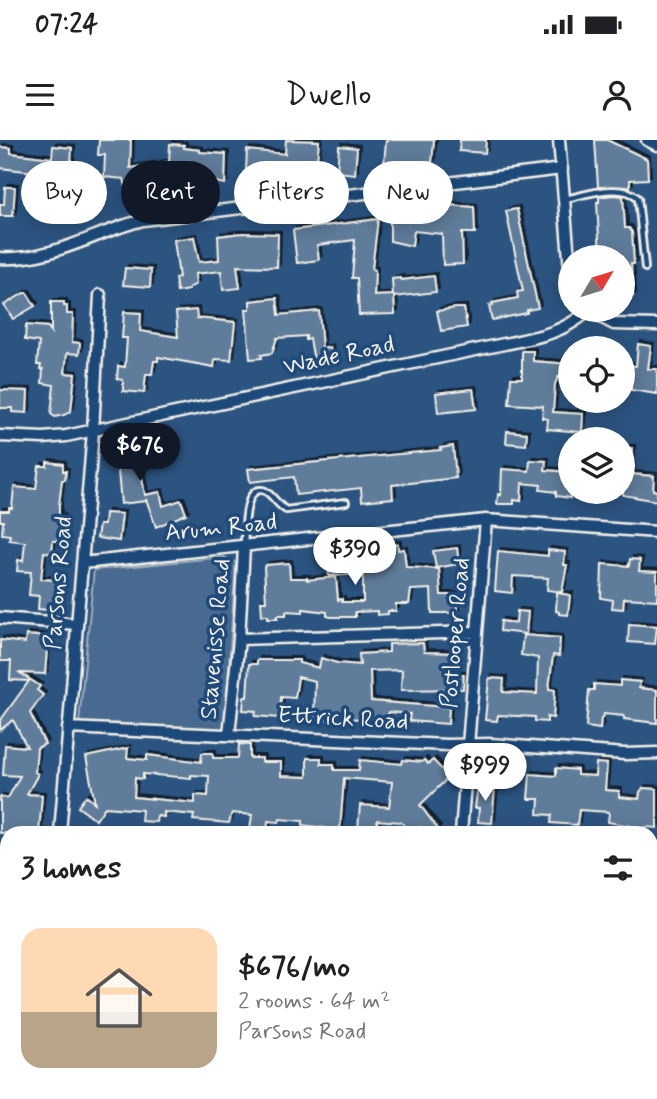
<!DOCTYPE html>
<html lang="en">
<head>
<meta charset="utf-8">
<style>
  :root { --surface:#fff; --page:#f2f2f2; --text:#202124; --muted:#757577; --accent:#111827 }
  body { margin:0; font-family:Mynerve,sans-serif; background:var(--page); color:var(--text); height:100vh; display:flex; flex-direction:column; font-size:26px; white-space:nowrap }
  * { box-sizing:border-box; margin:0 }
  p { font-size:23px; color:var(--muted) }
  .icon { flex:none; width:38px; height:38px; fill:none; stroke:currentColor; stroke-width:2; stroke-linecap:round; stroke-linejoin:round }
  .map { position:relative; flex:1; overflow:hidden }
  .drawer { position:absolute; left:0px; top:686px; width:658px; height:273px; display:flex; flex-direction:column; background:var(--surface); border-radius:21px 21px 0 0; box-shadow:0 4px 18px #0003 }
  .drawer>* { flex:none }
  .hud { position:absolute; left:21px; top:21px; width:616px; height:63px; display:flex; gap:14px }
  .needle { width:46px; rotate:52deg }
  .fabs { position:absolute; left:558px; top:105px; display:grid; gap:14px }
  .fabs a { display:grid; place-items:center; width:77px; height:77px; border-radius:50%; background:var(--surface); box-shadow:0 4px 18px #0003; font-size:35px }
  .price { position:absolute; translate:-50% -60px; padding:0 16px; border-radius:24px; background:#fff; color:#222; font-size:23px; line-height:46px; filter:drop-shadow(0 2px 4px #0008) }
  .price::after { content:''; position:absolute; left:50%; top:42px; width:21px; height:16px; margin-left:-10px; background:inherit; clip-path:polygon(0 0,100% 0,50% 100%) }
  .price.current { background:var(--accent); color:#fff }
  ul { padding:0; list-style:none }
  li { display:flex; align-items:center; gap:21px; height:175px; padding:0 21px }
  li span { display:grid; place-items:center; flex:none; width:196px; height:140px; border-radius:21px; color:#555 }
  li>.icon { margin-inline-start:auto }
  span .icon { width:84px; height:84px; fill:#fffc; stroke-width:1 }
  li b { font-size:30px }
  h2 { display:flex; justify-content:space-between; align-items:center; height:84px; padding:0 21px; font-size:30px }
  .tag { padding:0 24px; border-radius:32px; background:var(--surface); box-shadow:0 4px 18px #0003; font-size:24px; line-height:63px }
  .tag.current { background:var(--accent); color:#fff }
  .status { display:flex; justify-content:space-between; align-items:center; height:49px; padding:0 35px; background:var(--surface); direction:ltr }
  .status svg { height:19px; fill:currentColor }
  header { display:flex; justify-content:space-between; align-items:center; height:91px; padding:0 21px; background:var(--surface); font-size:32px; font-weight:600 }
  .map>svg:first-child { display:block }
  .green { fill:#496b90; stroke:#9eaebc; stroke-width:2 }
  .building { fill:#5e7b9a; stroke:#f4f1e8; stroke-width:2; fill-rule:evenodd; filter:url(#shadow) }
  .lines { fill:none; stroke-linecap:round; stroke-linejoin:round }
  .lane-casing { stroke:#f4f1e8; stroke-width:10 }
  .street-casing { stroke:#f4f1e8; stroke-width:15 }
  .lane { stroke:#1f4a7a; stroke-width:4.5 }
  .street { stroke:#1f4a7a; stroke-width:10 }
  .labels { text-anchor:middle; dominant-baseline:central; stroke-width:7; stroke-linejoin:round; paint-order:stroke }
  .street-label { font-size:24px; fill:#f4f1e8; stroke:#1f4a7a }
</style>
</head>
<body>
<div class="status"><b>07:24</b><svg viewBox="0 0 49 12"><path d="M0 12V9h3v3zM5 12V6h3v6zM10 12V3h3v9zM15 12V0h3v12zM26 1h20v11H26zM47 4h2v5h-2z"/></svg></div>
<header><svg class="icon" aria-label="menu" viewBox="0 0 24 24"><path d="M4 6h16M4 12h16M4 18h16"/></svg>Dwello<svg class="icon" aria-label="person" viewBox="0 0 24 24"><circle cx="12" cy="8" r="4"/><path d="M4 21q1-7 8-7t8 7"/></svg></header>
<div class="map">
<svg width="657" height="959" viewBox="0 0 657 959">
  <defs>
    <filter id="shadow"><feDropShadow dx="3" dy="-3" stdDeviation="0" flood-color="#0009"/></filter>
  </defs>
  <rect width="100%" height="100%" fill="#2c5481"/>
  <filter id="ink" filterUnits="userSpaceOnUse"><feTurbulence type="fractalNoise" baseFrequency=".0143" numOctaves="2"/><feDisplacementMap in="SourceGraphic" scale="14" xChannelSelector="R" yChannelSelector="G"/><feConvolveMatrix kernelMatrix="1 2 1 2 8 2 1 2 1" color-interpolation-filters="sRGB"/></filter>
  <g filter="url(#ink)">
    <!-- green -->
    <path class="green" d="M224 417 236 423 225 585 223 589 79 583 94 430Z"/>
    <!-- building -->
    <path class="building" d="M99 0H131L130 28 169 22 170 4 184 5V8L200 10V12L226 14 225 44 210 41V39L190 37 189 49 166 47 167 38 144 42 145 47 136 48 137 53 128 54 124 39 104 37 105 15H98Z
      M286 0 319 1 317 20 311 19 309 39 288 36 286 30 259 28V31L246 30 247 10 285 14Z
      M386 0H434L432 23 426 22V26L384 25Z
      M460 0H486L485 13 459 11Z
      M595 0H607L647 19 648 39 630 40V47H598Z
      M53 6 72 8 70 36 0 28V7L11 8V13L52 18Z
      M339 6 357 8 355 34 337 32Z
      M76 34 85 35V77L62 76 61 50 75 51Z
      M5 47H15L13 76H0V64H4Z
      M613 55 623 56 625 88H629L632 92 634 124H631L633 156 623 157V117H600L597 62H599V57Z
      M447 65 474 67 475 93H462L463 124 443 125 442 94 414 91 412 106 390 101V74L412 78V71H448Z
      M517 69 538 168 527 170V173L492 180 489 166 493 165 492 163 518 158 517 152 523 151 506 71Z
      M378 79 372 129 375 130 374 156 393 155 392 139 401 138V140L434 136 436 152 394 157 395 174 359 175 357 138H352L355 100 317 105 319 120 297 123 293 90Z
      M242 93 278 94 277 127 237 126 240 148 223 150 221 131 195 134 196 144 189 148V150L177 152 175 138 179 137 174 100 194 97 199 122 219 120 218 96Z
      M125 128 151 130 150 147 123 145Z
      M24 153H27L35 166 13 179 4 165Z
      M277 158 279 175 319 171 322 209 330 207 333 223 315 226 310 199 306 200V196L277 198 272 213 261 215 262 218 250 219 246 169H250V161Z
      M51 162H64V166H67V174H73L72 202 80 203 79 214 67 213 65 233 75 234 71 271 64 275 55 277 51 274 54 245 42 243 43 229H40L41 225H37L39 202 25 200 26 185 48 187 51 192Z
      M456 168H464L467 187 441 191 437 171Z
      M196 170 197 178 235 182 231 220 215 219 214 227 158 217V221H154L152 234H146L144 253 123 251V240L117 239 118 226 125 227 127 198H122L124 172 141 173 140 191 178 197 176 172Z
      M638 204 651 206 648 229H657V254L631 250V246L623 245V225L636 226Z
      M522 211H533V221L570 224V237H558L555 244 553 272 583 274 582 292 547 289 548 279 542 278 543 266 509 264 511 238H522Z
      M473 249 476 269 438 273 436 253Z
      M0 250 28 251 27 273 12 272V268H0Z
      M507 291 527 293 526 305 506 303Z
      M129 298 130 302 140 300 142 315 138 316 145 355 160 352 163 366 181 360 186 374 156 387 146 359V361L121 364 117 320 110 321 109 313 112 312 110 306 118 304 117 301Z
      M453 306 456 338 392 345 393 358 362 361 361 348 296 355 294 337 250 342 248 329 441 310 440 308Z
      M623 308H632L631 334 654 336 653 350 657 351V361L623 355Z
      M530 320 546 321 545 330 570 332V358L556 356V352L540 350 541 345 522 343 521 361 514 360V364H497L498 354 501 355 502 329 529 331Z
      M47 322 63 324V331H66L65 340H62L59 365V377H62L59 401H53L52 413 44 412 41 439 58 440V471L38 469 39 456 29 455 31 432 17 431 18 420 23 421 25 402 9 400 10 395 2 394 3 381H0V371H9V368H12L14 347 36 349 39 326H47Z
      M105 373 122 374 119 401 97 398 99 385H104Z
      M398 404V410L404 409 406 427 439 429 441 455H454V459H457V473H432L431 449 411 450 409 464H396V471H388V474L377 475V471L355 472V477H331L327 476V472L303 469V472L286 471V475H278V478H268V475H262L261 461H266L264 427 266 425 289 423 290 438H307V440L336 437 338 460 342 459V462H363V434L329 436 328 422H334V418L368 416V413H374L373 407Z
      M457 408 459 424 436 428 433 411Z
      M548 410 565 412 564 425H567L562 452 547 450 548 438 513 436 512 453 495 451 498 411 548 416Z
      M630 419 640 420 639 431 657 432V460L624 458 623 469 612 468 613 460 601 458 602 424 629 426Z
      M557 453 570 455 568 475 559 474V472L556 471Z
      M517 471 528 472 526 494 500 491 501 481 516 483Z
      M629 484 657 486 655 504 628 502Z
      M26 495 48 497 45 534 20 533 40 546 37 550 43 555 30 573 45 604 37 608 35 632 38 634 27 654 42 655 39 693H0V657L8 658 20 636 3 635 5 605 27 607 13 580 0 590V581L29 541 10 540 11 521H0V500L25 503Z
      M523 495 560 498 559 516 553 515 549 549 555 550 553 578 547 577V582L535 581V577L498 575 497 581 485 580 489 538 504 539 503 552 537 554 538 518 521 515Z
      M423 503 424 512 455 513 456 534H464L463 549 401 550 402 530 370 531 371 561 446 567 449 569 448 584 409 581 410 574 388 572 387 583H375L376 578 314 580 315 541 298 537 295 558 281 557 280 578 255 576 256 571 243 570 244 557H247L249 524H257V520H299V523L319 528 321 518 337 523 360 525 359 514 389 512V504Z
      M620 540 640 542 639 548 657 550V583L624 579V576L604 574 603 578H601L600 589 586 587 589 550H594V544L620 546Z
      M239 604 250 605V618H262V622H281V636L307 637V618H321V624H334V630H359L360 620 402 624 403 620 422 622 424 620 428 624 433 620 449 637 420 665 438 689 433 693H426L421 687 409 692 401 682 377 680V688L358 689 360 665 389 667 392 642 344 638 340 690 303 685V681L280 679 279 682 268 681 267 690 250 689 252 675 232 673 229 683 193 680 194 675 164 672V677L157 676 156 682 141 681 142 670 105 667 96 680 78 667 86 656 95 663 86 617 128 608 127 618 147 620V615L201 622 202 613H213V618H238ZM143 634 191 638V635L209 636 208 656 195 655V663L134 657 135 638 143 639Z
      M596 623 607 624 605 650 619 651V657L639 659 640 652 643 648 657 649V688L645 687 644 693H632V686L608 682 609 672 579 670 577 685 551 683 552 675 538 674 539 659H528L530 634 556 636V628L577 630V635L595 636Z
      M478 645 495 647 492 683 478 682 479 668H475Z"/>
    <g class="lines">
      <!-- lane casing -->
      <g class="lane-casing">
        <path id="lane" d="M565 59C585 55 622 42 638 58L645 128
          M244 406C245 394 243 342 265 351 273 355 277 365 286 370L346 362
          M651 873 652 868 657 865
          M643 959 644 952
          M656 959 657 958"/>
      </g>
      <!-- street casing -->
      <g class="street-casing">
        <path id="street" d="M559 0 570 130
          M647 0 657 5
          M0 118C52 121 95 92 143 80L562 29
          M587 170 614 184 657 185
          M0 296 43 298 66 296 504 204C538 197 561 194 588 171
          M82 423 486 380 657 392
          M0 478 77 484
          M239 499 477 492
          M68 588 447 605 490 604 625 614 657 613
          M229 595 239 499 244 407
          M60 693 93 291 100 155
          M461 693 486 380
          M651 846 657 847
          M53 952 151 959
          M37 959 38 952
          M440 959V952"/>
      </g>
      <!-- lane -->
      <use href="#lane" class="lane"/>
      <!-- street -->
      <use href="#street" class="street"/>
    </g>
  </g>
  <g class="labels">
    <!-- street labels -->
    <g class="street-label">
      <text transform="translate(339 216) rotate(-12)">Wade Road</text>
      <text transform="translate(221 388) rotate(-6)">Arum Road</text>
      <text transform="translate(59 443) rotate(-85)">Parsons Road</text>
      <text transform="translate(456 493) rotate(-85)">Postlooper Road</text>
      <text transform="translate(216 499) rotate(-85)">Stavenisse Road</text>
      <text transform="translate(343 579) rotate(3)">Ettrick Road</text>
    </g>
  </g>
</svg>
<div class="fabs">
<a><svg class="needle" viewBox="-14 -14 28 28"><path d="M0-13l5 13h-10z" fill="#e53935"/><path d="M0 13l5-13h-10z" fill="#757577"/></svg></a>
<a><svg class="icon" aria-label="locate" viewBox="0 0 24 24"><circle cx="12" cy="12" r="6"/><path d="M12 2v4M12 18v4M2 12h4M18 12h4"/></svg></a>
<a><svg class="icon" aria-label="layers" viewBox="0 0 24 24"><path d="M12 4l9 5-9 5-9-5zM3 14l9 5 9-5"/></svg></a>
</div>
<b class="price current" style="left:140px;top:343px">$676</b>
<b class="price" style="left:355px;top:447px">$390</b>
<b class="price" style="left:485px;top:663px">$999</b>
<div class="hud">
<a class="tag">Buy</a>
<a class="tag current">Rent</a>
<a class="tag">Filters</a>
<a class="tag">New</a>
</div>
<section class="drawer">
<h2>3 homes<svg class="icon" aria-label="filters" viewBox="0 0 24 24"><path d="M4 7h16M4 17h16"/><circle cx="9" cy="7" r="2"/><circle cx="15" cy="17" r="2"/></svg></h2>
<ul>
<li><span style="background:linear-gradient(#ffd9b3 60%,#b9a48a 0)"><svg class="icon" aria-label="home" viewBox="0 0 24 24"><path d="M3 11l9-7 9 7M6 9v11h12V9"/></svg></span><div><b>$676/mo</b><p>2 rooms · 64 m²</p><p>Parsons Road</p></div></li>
</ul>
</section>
</div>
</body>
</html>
